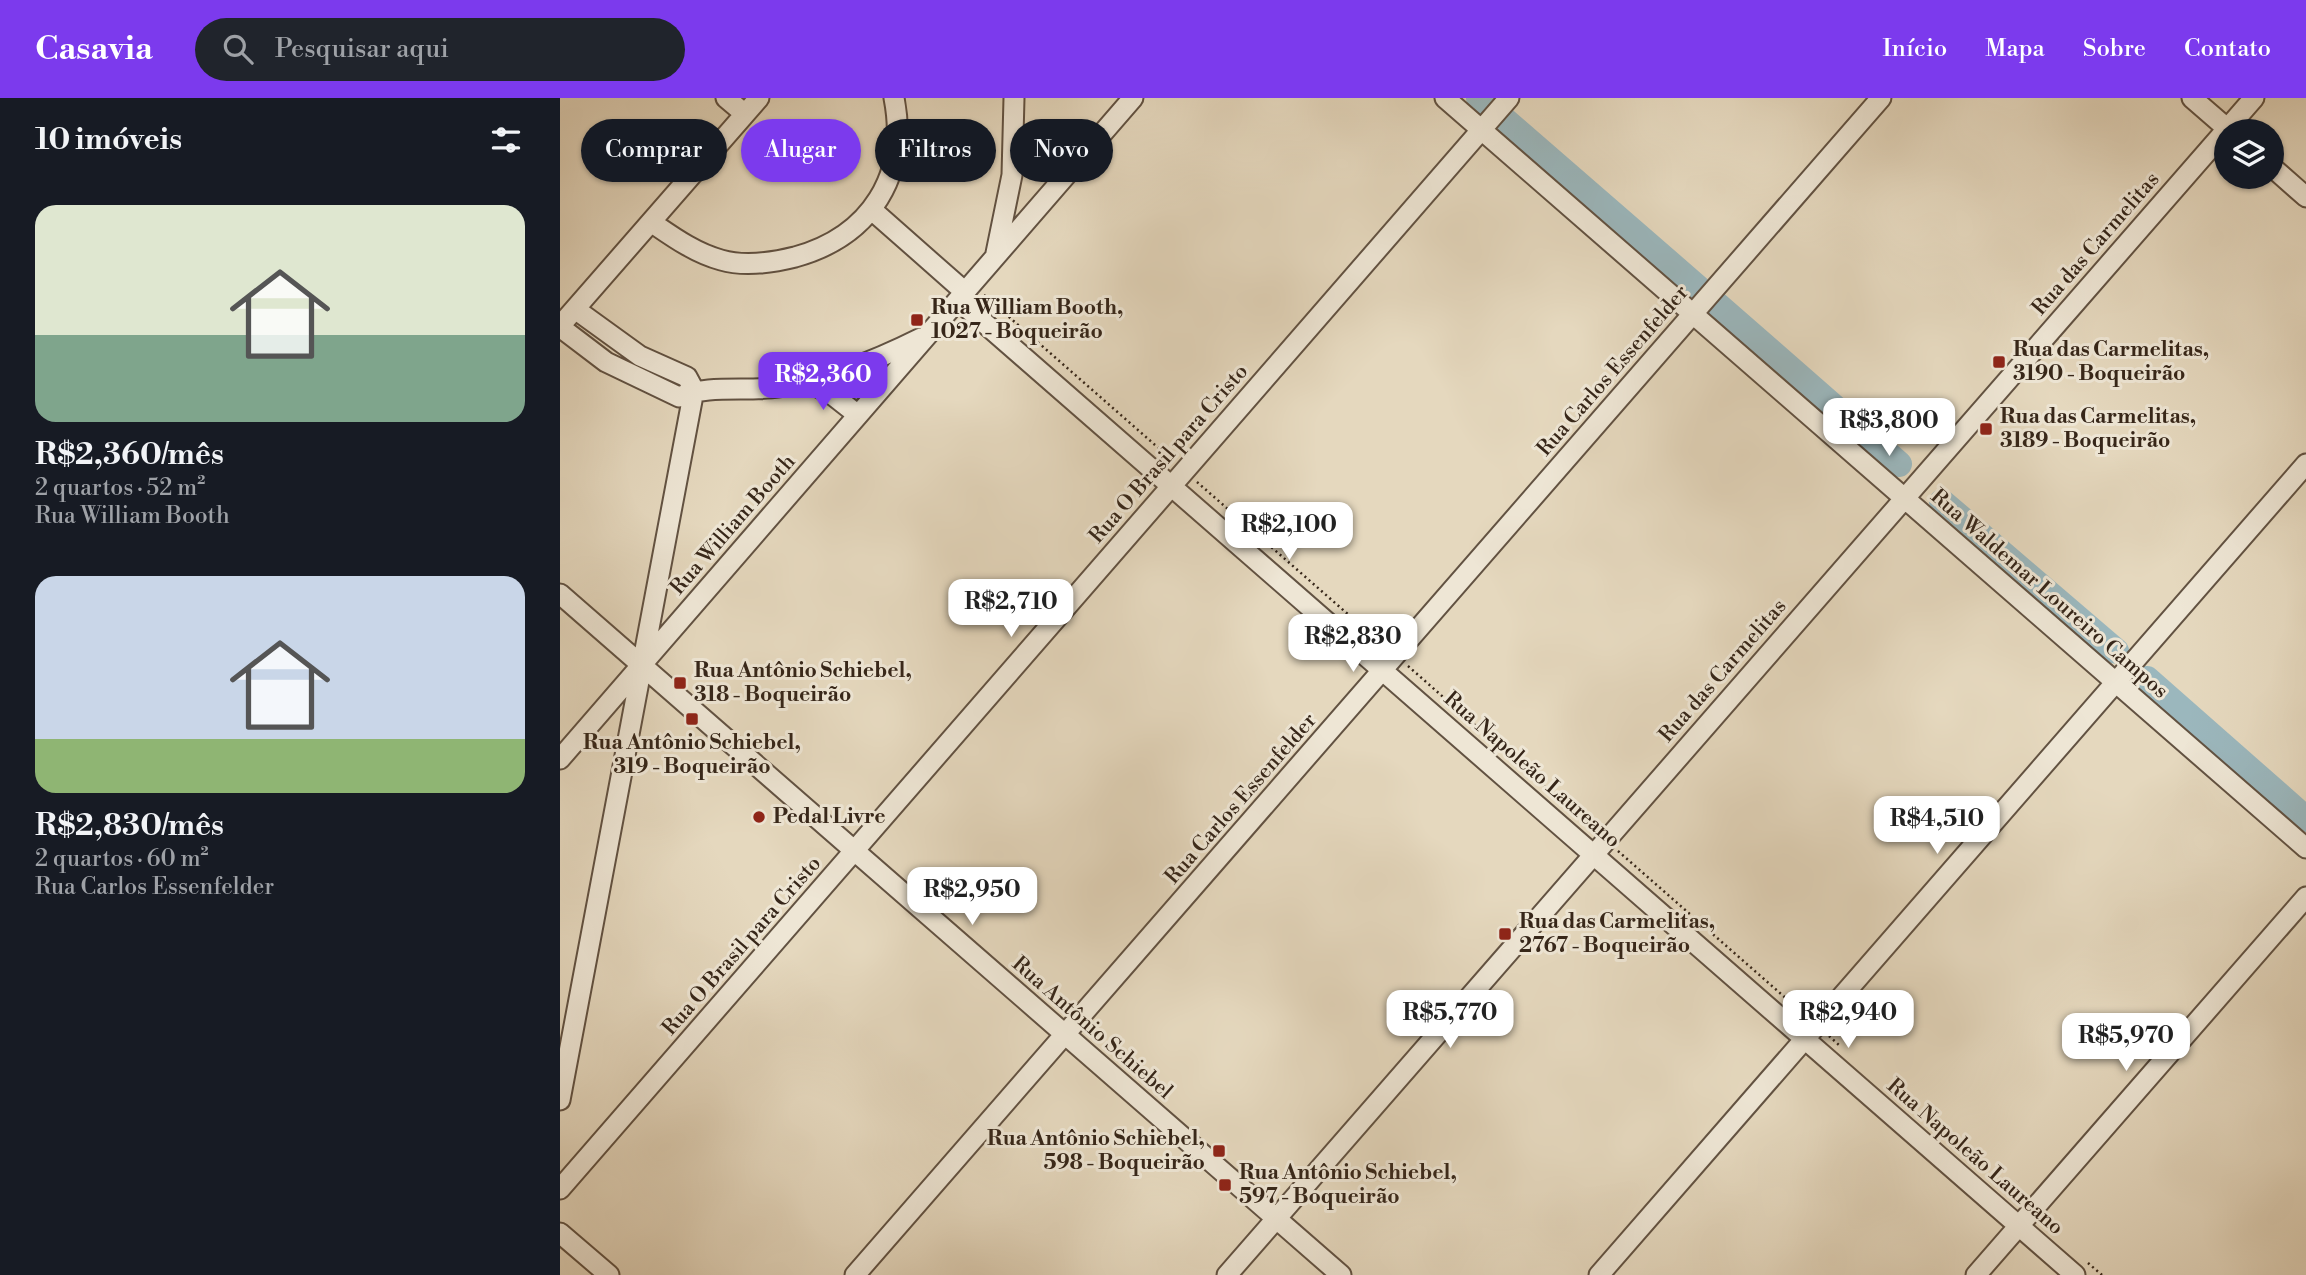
<!DOCTYPE html>
<html lang="pt">
<head>
<meta charset="utf-8">
<style>
  :root { --surface:#171b24; --page:#20242c; --text:#f1f3f6; --muted:#9ea1a6; --accent:#7c3aed }
  body { margin:0; font-family:"Libre Bodoni",serif; background:var(--page); color:var(--text); height:100vh; display:flex; flex-direction:column; font-size:26px; white-space:nowrap }
  * { box-sizing:border-box; margin:0 }
  p { font-size:23px; color:var(--muted) }
  .icon { flex:none; width:38px; height:38px; fill:none; stroke:currentColor; stroke-width:2; stroke-linecap:round; stroke-linejoin:round }
  .map { position:relative; flex:1; overflow:hidden }
  .side { display:flex; flex-direction:column; background:var(--surface); width:560px }
  .side>* { flex:none }
  .banner { position:absolute; left:21px; top:21px; width:665px; height:63px; display:flex; gap:14px }
  .buttons { position:absolute; left:1654px; top:21px; display:grid; gap:14px }
  .buttons a { display:grid; place-items:center; width:70px; height:70px; border-radius:50%; background:var(--surface); box-shadow:0 2px 5px #0004; font-size:35px }
  .price { position:absolute; translate:-50% -60px; padding:0 16px; border-radius:14px; background:#fff; color:#222; font-size:23px; line-height:46px; filter:drop-shadow(0 2px 4px #0008) }
  .price::after { content:''; position:absolute; left:50%; top:42px; width:21px; height:16px; margin-left:-10px; background:inherit; clip-path:polygon(0 0,100% 0,50% 100%) }
  .price.selected { background:var(--accent); color:#fff }
  ul { padding:0; list-style:none }
  li { display:grid; align-content:center; gap:14px; height:371px; padding:0 35px }
  li span { display:grid; place-items:center; height:217px; border-radius:21px; color:#555 }
  li>.icon { margin-inline-start:auto }
  span .icon { width:126px; height:126px; fill:#fffc; stroke-width:1 }
  li b { font-size:30px }
  h2 { display:flex; justify-content:space-between; align-items:center; height:84px; padding:0 35px; font-size:30px }
  .tag { padding:0 24px; border-radius:32px; background:var(--surface); box-shadow:0 2px 5px #0004; font-size:24px; line-height:63px }
  .tag.selected { background:var(--accent); color:#fff }
  header { display:flex; align-items:center; gap:42px; box-sizing:border-box; height:98px; padding:0 35px; background:var(--accent); color:#fff }
  header strong { font-size:33px }
  nav { display:flex; gap:38px; margin-inline-start:auto; font-size:24px }
  .search { width:490px; height:63px; background:var(--page); display:flex; align-items:center; gap:18px; box-sizing:border-box; padding:0 24px; border-radius:38px; color:var(--muted); font-size:26px }
  main { display:flex; flex:1; min-height:0 }
  .map>svg:first-child { display:block }
  .green { fill:#b7be8f; stroke:#767254; stroke-width:2 }
  .lines { fill:none; stroke-linecap:round; stroke-linejoin:round }
  .river { stroke:#9bb7bd; stroke-width:26 }
  .minor-casing { stroke:#625242; stroke-width:23 }
  .path { stroke:#362619; stroke-width:2.5; stroke-dasharray:2 3.5; stroke-linecap:butt }
  .minor { stroke:#eee6d5; stroke-width:19 }
  .poi-dot { fill:#8f2418; stroke:#eee6d5; stroke-width:2.5 }
  .labels { text-anchor:middle; dominant-baseline:central; stroke-width:6; stroke-linejoin:round; paint-order:stroke }
  .street-label { font-size:21px; fill:#362619; stroke:#eee6d5 }
  .poi-label { font-size:21px; font-weight:bold; fill:#362619; stroke:#eee6d5; text-anchor:start }
</style>
</head>
<body>
<header>
<strong>Casavia</strong>
<div class="search"><svg class="icon" aria-label="search" viewBox="0 0 24 24"><circle cx="10" cy="10" r="6"/><path d="M15 15l6 6"/></svg>Pesquisar aqui</div>
<nav><a>Início</a><a>Mapa</a><a>Sobre</a><a>Contato</a></nav>
</header>
<main>
<section class="side">
<h2>10 imóveis<svg class="icon" aria-label="filters" viewBox="0 0 24 24"><path d="M4 7h16M4 17h16"/><circle cx="9" cy="7" r="2"/><circle cx="15" cy="17" r="2"/></svg></h2>
<ul>
<li><span style="background:linear-gradient(#dfe7d0 60%,#7fa58c 0)"><svg class="icon" aria-label="home" viewBox="0 0 24 24"><path d="M3 11l9-7 9 7M6 9v11h12V9"/></svg></span><div><b>R$2,360/mês</b><p>2 quartos · 52 m²</p><p>Rua William Booth</p></div></li>
<li><span style="background:linear-gradient(#c9d6e8 75%,#8fb573 0)"><svg class="icon" aria-label="home" viewBox="0 0 24 24"><path d="M3 11l9-7 9 7M6 9v11h12V9"/></svg></span><div><b>R$2,830/mês</b><p>2 quartos · 60 m²</p><p>Rua Carlos Essenfelder</p></div></li>
</ul>
</section>
<div class="map">
<svg width="1746" height="1177" viewBox="0 0 1746 1177">
  <rect width="100%" height="100%" fill="#e5d8be"/>
  <filter id="stains"><feTurbulence type="fractalNoise" baseFrequency=".00286" numOctaves="4"/><feColorMatrix values="0 0 0 0 .2 0 0 0 0 .09 0 0 0 0 .02 0 0 0 .5 -.17"/></filter>
  <radialGradient id="worn" r=".72"><stop offset=".6" stop-color="#630" stop-opacity="0"/><stop offset="1" stop-color="#630" stop-opacity=".3"/></radialGradient>
  <!-- green -->
  <path class="green" d="M337 258 295 304 268 286Z"/>
  <g class="lines">
    <!-- river -->
    <path class="river" d="M919 0 1138 190
      M1155 205 1339 366
      M1382 404 1556 553
      M1587 581 1746 721"/>
    <!-- minor casing -->
    <g class="minor-casing">
      <path id="minor" d="M166 0 185 16
        M885 0 1746 750
        M1632 0 1670 33
        M1712 69 1746 99
        M312 112 405 194
        M91 124C113 139 135 155 161 162 185 169 211 165 235 159 311 138 349 77 334 0
        M436 155 452 77 454 0
        M398 202 1515 1177
        M15 211 80 258 127 279 134 292
        M0 228 199 0
        M0 229 46 264 119 299C149 286 187 294 219 289 269 282 317 262 361 240
        M247 284 270 295 298 317
        M0 496 781 1177
        M0 661 573 0
        M0 1002 134 292
        M0 1091 949 0
        M0 1135 49 1177
        M295 1177 1321 0
        M667 1177 1694 0
        M1039 1177 1746 366
        M1416 1177 1746 799"/>
    </g>
    <!-- path -->
    <path class="path" d="M424 197 611 361
      M637 384 822 546
      M848 568 1035 733
      M1058 753 1245 917
      M1269 938 1279 947
      M1528 1165 1542 1177"/>
    <!-- minor -->
    <use href="#minor" class="minor"/>
  </g>
  <!-- markers -->
  <g class="poi-dot">
    <rect x="350" y="215" width="14" height="14" rx="3.5"/>
    <rect x="1432" y="257" width="14" height="14" rx="3.5"/>
    <rect x="1419" y="324" width="14" height="14" rx="3.5"/>
    <rect x="113" y="578" width="14" height="14" rx="3.5"/>
    <rect x="125" y="614" width="14" height="14" rx="3.5"/>
    <circle cx="199" cy="719" r="7"/>
    <rect x="938" y="829" width="14" height="14" rx="3.5"/>
    <rect x="652" y="1046" width="14" height="14" rx="3.5"/>
    <rect x="658" y="1080" width="14" height="14" rx="3.5"/>
  </g>
  <g class="labels">
    <!-- street labels -->
    <g class="street-label">
      <text transform="translate(1536 146) rotate(-49)">Rua das Carmelitas</text>
      <text transform="translate(1053 273) rotate(-49)">Rua Carlos Essenfelder</text>
      <text transform="translate(609 356) rotate(-49)">Rua O Brasil para Cristo</text>
      <text transform="translate(173 427) rotate(-49)">Rua William Booth</text>
      <text transform="translate(1489 496) rotate(41)">Rua Waldemar Loureiro Campos</text>
      <text transform="translate(1163 573) rotate(-49)">Rua das Carmelitas</text>
      <text transform="translate(972 672) rotate(41)">Rua Napoleão Laureano</text>
      <text transform="translate(681 701) rotate(-49)">Rua Carlos Essenfelder</text>
      <text transform="translate(182 848) rotate(-49)">Rua O Brasil para Cristo</text>
      <text transform="translate(532 930) rotate(41)">Rua Antônio Schiebel</text>
      <text transform="translate(1415 1059) rotate(41)">Rua Napoleão Laureano</text>
    </g>
    <!-- poi labels -->
    <g class="poi-label">
      <text x="371" y="210">Rua William Booth,<tspan x="371" dy="24">1027 - Boqueirão</tspan></text>
      <text x="1453" y="252">Rua das Carmelitas,<tspan x="1453" dy="24">3190 - Boqueirão</tspan></text>
      <text x="1440" y="319">Rua das Carmelitas,<tspan x="1440" dy="24">3189 - Boqueirão</tspan></text>
      <text x="134" y="573">Rua Antônio Schiebel,<tspan x="134" dy="24">318 - Boqueirão</tspan></text>
      <text x="132" y="645" text-anchor="middle">Rua Antônio Schiebel,<tspan x="132" dy="24">319 - Boqueirão</tspan></text>
      <text x="213" y="719">Pedal Livre</text>
      <text x="959" y="824">Rua das Carmelitas,<tspan x="959" dy="24">2767 - Boqueirão</tspan></text>
      <text x="645" y="1041" text-anchor="end">Rua Antônio Schiebel,<tspan x="645" dy="24">598 - Boqueirão</tspan></text>
      <text x="679" y="1075">Rua Antônio Schiebel,<tspan x="679" dy="24">597 - Boqueirão</tspan></text>
    </g>
  </g>
  <rect width="100%" height="100%" filter="url(#stains)"/>
  <rect width="100%" height="100%" fill="url(#worn)"/>
</svg>
<div class="buttons">
<a><svg class="icon" aria-label="layers" viewBox="0 0 24 24"><path d="M12 4l9 5-9 5-9-5zM3 14l9 5 9-5"/></svg></a>
</div>
<b class="price selected" style="left:263px;top:314px">R$2,360</b>
<b class="price" style="left:1329px;top:360px">R$3,800</b>
<b class="price" style="left:729px;top:464px">R$2,100</b>
<b class="price" style="left:451px;top:541px">R$2,710</b>
<b class="price" style="left:793px;top:576px">R$2,830</b>
<b class="price" style="left:1377px;top:758px">R$4,510</b>
<b class="price" style="left:412px;top:829px">R$2,950</b>
<b class="price" style="left:890px;top:952px">R$5,770</b>
<b class="price" style="left:1288px;top:952px">R$2,940</b>
<b class="price" style="left:1566px;top:975px">R$5,970</b>
<div class="banner">
<a class="tag">Comprar</a>
<a class="tag selected">Alugar</a>
<a class="tag">Filtros</a>
<a class="tag">Novo</a>
</div>
</div>
</main>
</body>
</html>
